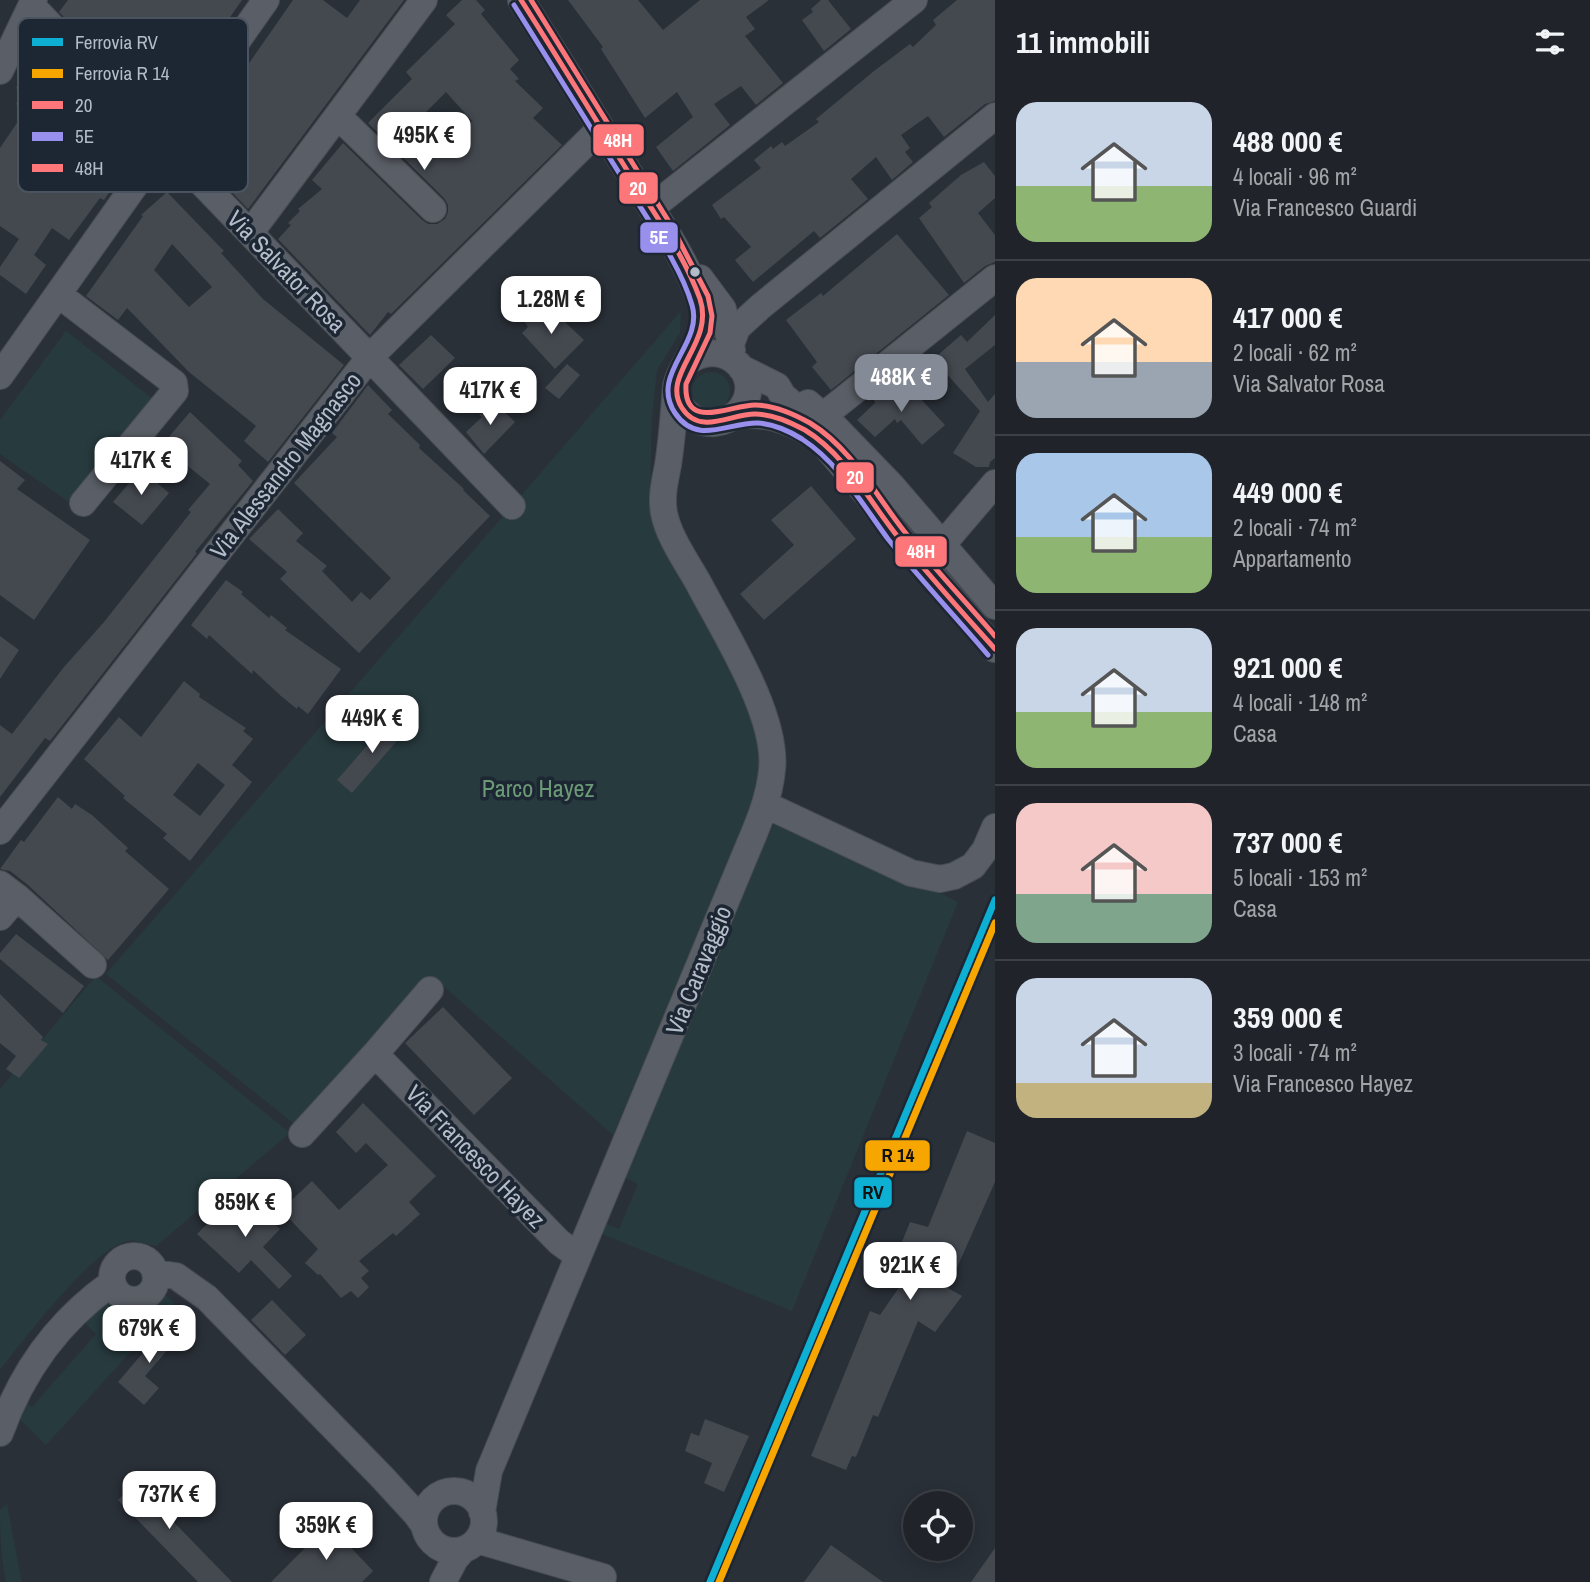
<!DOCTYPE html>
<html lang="it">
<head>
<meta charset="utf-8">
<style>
  :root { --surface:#20242a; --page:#282c32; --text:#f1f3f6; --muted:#a2a4a8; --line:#3d4147; --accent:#848b96 }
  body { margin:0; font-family:"Archivo Narrow",sans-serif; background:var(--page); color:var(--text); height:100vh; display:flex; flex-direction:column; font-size:26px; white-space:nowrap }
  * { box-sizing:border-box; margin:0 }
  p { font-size:23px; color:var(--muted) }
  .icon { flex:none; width:38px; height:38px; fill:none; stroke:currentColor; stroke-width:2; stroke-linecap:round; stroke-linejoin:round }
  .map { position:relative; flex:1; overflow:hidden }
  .side { display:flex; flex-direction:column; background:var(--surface); width:595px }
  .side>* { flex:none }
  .fabs { position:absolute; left:903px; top:1491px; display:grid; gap:14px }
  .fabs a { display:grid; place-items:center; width:70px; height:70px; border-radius:50%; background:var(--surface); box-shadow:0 4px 18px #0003,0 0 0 2px var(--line); font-size:35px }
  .price { position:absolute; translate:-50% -60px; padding:0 16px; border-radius:14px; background:#fff; color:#222; font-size:23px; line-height:46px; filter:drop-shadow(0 2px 4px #0008) }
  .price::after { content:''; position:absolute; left:50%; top:42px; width:21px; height:16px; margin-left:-10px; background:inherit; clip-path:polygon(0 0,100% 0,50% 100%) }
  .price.current { background:var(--accent); color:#fff }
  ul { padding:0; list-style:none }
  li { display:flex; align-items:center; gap:21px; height:175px; padding:0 21px }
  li+li { border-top:2px solid var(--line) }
  li span { display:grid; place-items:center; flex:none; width:196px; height:140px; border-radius:21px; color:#555 }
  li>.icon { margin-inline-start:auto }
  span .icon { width:84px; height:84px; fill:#fffc; stroke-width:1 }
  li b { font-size:30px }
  h2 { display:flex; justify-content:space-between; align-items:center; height:84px; padding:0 21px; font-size:30px }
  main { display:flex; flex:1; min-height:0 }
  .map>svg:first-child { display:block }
  .green { fill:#273a3e }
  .building { fill:#444950; fill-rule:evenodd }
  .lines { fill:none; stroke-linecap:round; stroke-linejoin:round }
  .minor-casing { stroke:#484c53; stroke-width:28 }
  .minor { stroke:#5a5e66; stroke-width:26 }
  .bus-1-casing { stroke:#1d2633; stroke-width:10 }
  .bus-2-casing { stroke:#1d2633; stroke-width:10 }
  .bus-3-casing { stroke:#1d2633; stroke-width:10 }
  .bus-1 { stroke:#fc767a; stroke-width:5 }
  .bus-2 { stroke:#9990ee; stroke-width:5 }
  .bus-3 { stroke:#fc767a; stroke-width:5 }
  .rail-1-casing { stroke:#1d2633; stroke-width:12 }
  .rail-2-casing { stroke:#1d2633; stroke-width:12 }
  .rail-1 { stroke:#0dafd3; stroke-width:7 }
  .rail-2 { stroke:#f7a600; stroke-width:7 }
  .bus-dot { fill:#b4bcc9; stroke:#1d2633; stroke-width:2.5 }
  .labels { text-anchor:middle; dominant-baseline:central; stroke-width:7; stroke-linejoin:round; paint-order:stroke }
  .street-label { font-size:24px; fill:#b4bcc9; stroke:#1d2633 }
  .park-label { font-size:24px; fill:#6b9a76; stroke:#1d2633 }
  .key { fill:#1d2633; stroke:#4a5360; stroke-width:2 }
  .key-label { font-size:19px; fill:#b4bcc9 }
  .line-badge { stroke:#1d2633; stroke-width:2.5 }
  .badge-label { font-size:19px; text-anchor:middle; font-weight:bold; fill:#fff }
  .pale-badge-label { font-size:19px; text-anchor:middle; font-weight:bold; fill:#111 }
</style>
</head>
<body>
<main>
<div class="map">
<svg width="995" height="1582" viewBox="0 0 995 1582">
  <rect width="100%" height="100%" fill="#2a3038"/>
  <!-- green -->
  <path class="green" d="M681 311 680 333 657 370 652 416 650 508 666 550 751 707 759 742 761 771 754 803 613 1135 433 977 297 1126 106 974Z
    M66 331 153 399 69 502 0 454V420Z
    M692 391a19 19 0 1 1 38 0a19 19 0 1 1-38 0Z
    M779 811 958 902 792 1311 597 1232 602 1222 619 1229 638 1184 622 1176Z
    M96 976 290 1133 156 1246C148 1245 137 1240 129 1241 96 1244 22 1342 0 1370V1089Z
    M162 1292 175 1303 46 1445 15 1415 24 1401 32 1407 96 1334 85 1323C90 1318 95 1310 100 1307 120 1292 137 1323 162 1292Z
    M7 1504 20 1573 22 1582H6C1 1558 0 1535 0 1510Z"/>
  <!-- building -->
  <path class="building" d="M68 0H242L165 110 136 88 142 79 86 40 59 12Z
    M293 0H323L347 18 360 0H404L248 209 226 186 227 184 190 148Z
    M462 0H476L485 10 481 14 519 60 510 69 519 79 515 81 543 108 533 118 562 145 391 314 388 312 370 335 278 239 291 225 288 223 300 211 298 209 322 189 312 180 343 143 422 220 428 224H437L445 219 448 212V205L444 198 368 123 412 79 406 72 455 24 446 15ZM446 92 472 121 450 144 422 116Z
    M568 0H638L663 30 700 0H769L746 17 755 29 745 36 783 83 756 105 741 86 714 104 730 125 673 171 656 147 693 117 677 92 645 118 601 49 603 47Z
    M821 0H828L851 29 824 51 802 20 813 12 811 9Z
    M957 0H995V101L985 104 944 137 928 116 901 135 910 148 905 152 913 162 892 180 876 157 851 179 868 199 820 238 814 231 753 282 735 260 751 247 724 217 721 219 712 205 761 168 754 160 771 146 773 149 782 142 785 146 819 122 816 119 874 71 910 44 913 47 936 25 933 20Z
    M39 54 69 74 63 84 94 103 92 105 103 112 99 118 138 151 104 200 100 198 69 240 52 228 34 255 46 265 26 294 0 275V267L19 239 0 226V148L25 111 16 104 23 94 16 88ZM60 145 89 163 68 193 41 172Z
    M984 162 995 176V198L978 213 995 235V262L985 266 964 283 919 218 932 207 929 203 961 175Z
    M167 192 224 251 221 253 263 299 344 365 268 462 244 441 256 426 189 372 127 308 118 320 86 296 143 216 141 215ZM172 244 212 287 189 307 154 270Z
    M897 234 949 295 831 390 812 367 817 362 786 320 821 293 823 296Z
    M548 306 584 340 555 369 522 333 528 327 524 321 538 307 542 312Z
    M995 315V345L965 369 988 402 995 394V458L990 462 989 467H976L953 453 980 411 943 370 915 390 908 381 961 335 967 342Z
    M431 335 455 358 423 389 399 365Z
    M567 364 580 375 559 399 545 388Z
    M906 383 945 425 922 445 901 420 897 423 895 419 875 437 857 420 875 403 873 396 886 385 893 393Z
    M368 385 392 410 388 414 420 445 419 448 464 489 463 490 490 516 359 653 280 579 287 572 249 539 278 509 303 533 296 541 327 566 322 571 352 602 361 592 370 600 391 578 294 483 337 437 332 433Z
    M494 402 515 422 484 454 466 432 482 417 479 415Z
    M190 412 242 461 238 465 253 481 195 552 197 553 50 741 45 738 0 797V725L12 734 64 667 104 622 191 512 188 510 210 484 162 445Z
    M0 461 25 480 17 489 90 540 34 620 0 595Z
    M141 469 169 493 142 525 113 502Z
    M811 486 856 539 764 620 740 594 794 545 771 520Z
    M226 580 243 592 241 594 269 618 271 615 287 628 285 630 341 669 308 714 298 706 297 709 281 696 253 670 252 674 209 635 207 639 191 625Z
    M0 636 19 650 0 679Z
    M184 681 200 694 199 697 246 728 243 731 253 739 232 765 252 782 190 861 163 838 167 834 123 798 125 796 84 759 119 717 141 737ZM198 763 225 785 200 816 173 795Z
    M392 717 408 728 352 793 337 780Z
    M58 797 72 809 75 804 92 815 128 848 125 851 169 889 108 960 28 885 10 871 0 869 21 840 24 842Z
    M16 934 84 986 63 1013 0 959V953Z
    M0 994 43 1037 41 1040 48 1044 19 1078 6 1069 16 1056 0 1043Z
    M443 1007 512 1078 474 1115 405 1043Z
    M363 1103 436 1176 409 1202 420 1214 396 1236 393 1233 359 1261 369 1271 361 1278 369 1287 358 1298 351 1291 341 1298 320 1274 318 1275 305 1263 318 1249 281 1210 312 1181 339 1210 388 1165 366 1143 356 1153 336 1132Z
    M967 1131 995 1143V1182L948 1288 962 1296 935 1332 918 1321 878 1417 873 1415 856 1457 852 1456 846 1470 811 1456 870 1311 880 1315 913 1267 895 1259 910 1222 928 1227Z
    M240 1192 280 1229 263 1247 292 1276 279 1289 251 1260 239 1273 197 1234Z
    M272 1300 306 1335 285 1355 251 1320Z
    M170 1321 183 1332 145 1376 159 1388 144 1405 118 1382Z
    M705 1419 749 1436 724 1492 704 1483 712 1463 685 1451 691 1433 699 1436Z
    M140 1478 151 1489 156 1484 174 1501 164 1512 232 1582H198L118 1500Z
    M329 1524 373 1571 362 1582H271Z
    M831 1545 883 1582H804Z
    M995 1548V1582H971Z"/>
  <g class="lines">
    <!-- minor casing -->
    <g class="minor-casing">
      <path id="minor" d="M521 0C558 58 594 117 631 176 656 217 687 259 702 306 715 348 652 379 686 412 694 420 704 424 715 423 724 422 732 418 738 412 769 379 724 333 686 363
        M32 6 512 506
        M0 71 34 0
        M338 116 433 209
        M651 208 914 0
        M250 233 424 0
        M700 278 723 309 732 350
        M58 294 174 383 175 391 83 503
        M731 344 737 328 760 307 995 116
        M741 368 777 386 783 396 801 411 822 442 868 496 895 533 995 649
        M0 376 266 0
        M808 403 832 424 892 486 995 606
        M733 416C764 412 788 419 814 436
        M823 416 995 278
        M943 544 995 483
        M766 805 911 873 940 879 954 876 973 866 985 850 995 827
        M0 831 370 357 601 128
        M0 884 17 897 93 965
        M0 917 17 897
        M375 1054 430 990
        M302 1134 375 1054 559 1242 578 1256
        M112 1278a22 22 0 1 1 44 0a22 22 0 1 1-44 0Z
        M155 1273 176 1276 207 1298 381 1476 416 1514 424 1525
        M0 1433C22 1371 58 1321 112 1283
        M424 1521a30 30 0 1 1 60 0a30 30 0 1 1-60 0Z
        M482 1512 489 1471 743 860C755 831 769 802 772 770 778 716 724 632 699 584 687 562 669 538 664 513 661 496 665 481 668 465 672 439 674 413 676 386
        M477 1540 603 1577
        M443 1582 455 1559 463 1550"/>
    </g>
    <!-- minor -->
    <use href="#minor" class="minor"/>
    <!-- bus-1 casing -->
    <g class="bus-1-casing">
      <path id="bus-1" d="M521 0C558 58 594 117 630 175 655 214 684 255 700 299 715 344 660 374 682 408 700 436 730 414 755 414 773 414 790 422 805 430 846 455 869 501 898 537 929 576 962 612 995 649"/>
    </g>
    <!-- bus-2 casing -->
    <g class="bus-2-casing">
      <path id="bus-2" d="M514 5C551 64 588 124 626 184 647 219 681 266 692 305 704 344 649 374 675 413 697 446 728 422 758 423 773 424 789 431 802 439 839 463 862 504 888 539 920 579 955 616 988 655"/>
    </g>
    <!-- bus-3 casing -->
    <g class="bus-3-casing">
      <path id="bus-3" d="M531 0 671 225 708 296 712 316 710 333 686 384C683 432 730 405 755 405 775 405 794 414 810 423 851 448 875 494 904 531 933 567 965 601 995 636"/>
    </g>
    <!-- bus-1 -->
    <use href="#bus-1" class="bus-1"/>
    <!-- bus-2 -->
    <use href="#bus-2" class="bus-2"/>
    <!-- bus-3 -->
    <use href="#bus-3" class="bus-3"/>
    <!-- rail-1 casing -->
    <g class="rail-1-casing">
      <path id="rail-1" d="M710 1582 995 900"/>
    </g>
    <!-- rail-2 casing -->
    <g class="rail-2-casing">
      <path id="rail-2" d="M719 1582 995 923"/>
    </g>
    <!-- rail-1 -->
    <use href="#rail-1" class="rail-1"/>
    <!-- rail-2 -->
    <use href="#rail-2" class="rail-2"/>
  </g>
  <!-- markers -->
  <circle class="bus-dot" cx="695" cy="272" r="6"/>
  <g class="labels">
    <!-- street labels -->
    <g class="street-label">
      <text transform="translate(287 271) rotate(46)">Via Salvator Rosa</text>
      <text transform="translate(285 465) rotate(-52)">Via Alessandro Magnasco</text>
      <text transform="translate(698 970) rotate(-68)">Via Caravaggio</text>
      <text transform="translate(476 1156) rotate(46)">Via Francesco Hayez</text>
    </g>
    <!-- park labels -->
    <g class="park-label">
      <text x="538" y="788">Parco Hayez</text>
    </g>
  </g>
  <!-- legend -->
  <rect x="18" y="18" width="230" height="174" rx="10" class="key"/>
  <rect x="32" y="38" width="31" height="8" fill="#0dafd3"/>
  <rect x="32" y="69" width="31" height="9" fill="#f7a600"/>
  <rect x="32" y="101" width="31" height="8" fill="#fc767a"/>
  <rect x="32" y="132" width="31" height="9" fill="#9990ee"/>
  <rect x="32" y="164" width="31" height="8" fill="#fc767a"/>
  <g class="key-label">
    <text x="75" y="49">Ferrovia RV</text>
    <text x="75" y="80">Ferrovia R 14</text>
    <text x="75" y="112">20</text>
    <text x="75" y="143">5E</text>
    <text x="75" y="175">48H</text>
  </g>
  <g class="line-badge">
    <rect x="592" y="123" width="53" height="34" rx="7" fill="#fc767a"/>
    <rect x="618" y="171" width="41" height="34" rx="7" fill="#fc767a"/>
    <rect x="639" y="221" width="40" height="33" rx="7" fill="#9990ee"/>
    <rect x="835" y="461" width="40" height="33" rx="7" fill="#fc767a"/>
    <rect x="894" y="535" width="54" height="33" rx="7" fill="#fc767a"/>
    <rect x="864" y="1139" width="67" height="33" rx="7" fill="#f7a600"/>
    <rect x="853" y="1176" width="40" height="33" rx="7" fill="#0dafd3"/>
  </g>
  <g class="badge-label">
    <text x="618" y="147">48H</text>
    <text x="638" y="195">20</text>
    <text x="659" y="244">5E</text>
    <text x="855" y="484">20</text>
    <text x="921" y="558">48H</text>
  </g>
  <g class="pale-badge-label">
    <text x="898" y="1162">R 14</text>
    <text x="873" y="1199">RV</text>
  </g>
</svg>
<div class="fabs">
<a><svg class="icon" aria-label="locate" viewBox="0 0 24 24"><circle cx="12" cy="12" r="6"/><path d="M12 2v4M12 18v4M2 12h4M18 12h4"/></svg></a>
</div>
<b class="price" style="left:424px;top:172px">495K €</b>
<b class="price" style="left:551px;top:336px">1.28M €</b>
<b class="price current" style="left:901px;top:414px">488K €</b>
<b class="price" style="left:490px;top:427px">417K €</b>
<b class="price" style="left:141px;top:497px">417K €</b>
<b class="price" style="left:372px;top:755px">449K €</b>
<b class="price" style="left:245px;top:1239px">859K €</b>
<b class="price" style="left:910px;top:1302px">921K €</b>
<b class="price" style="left:149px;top:1365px">679K €</b>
<b class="price" style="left:169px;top:1531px">737K €</b>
<b class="price" style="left:326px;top:1562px">359K €</b>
</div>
<section class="side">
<h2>11 immobili<svg class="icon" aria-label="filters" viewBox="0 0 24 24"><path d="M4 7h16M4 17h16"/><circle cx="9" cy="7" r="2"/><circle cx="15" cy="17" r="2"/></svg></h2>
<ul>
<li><span style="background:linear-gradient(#c9d6e8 60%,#8fb573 0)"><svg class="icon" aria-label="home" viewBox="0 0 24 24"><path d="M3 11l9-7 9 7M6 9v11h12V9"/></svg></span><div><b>488 000 €</b><p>4 locali · 96 m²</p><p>Via Francesco Guardi</p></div></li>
<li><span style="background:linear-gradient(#ffd9b3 60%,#9aa5b1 0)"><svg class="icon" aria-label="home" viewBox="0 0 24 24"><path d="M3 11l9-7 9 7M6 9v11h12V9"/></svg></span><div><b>417 000 €</b><p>2 locali · 62 m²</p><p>Via Salvator Rosa</p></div></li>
<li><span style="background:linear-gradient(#a9c7e8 60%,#8fb573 0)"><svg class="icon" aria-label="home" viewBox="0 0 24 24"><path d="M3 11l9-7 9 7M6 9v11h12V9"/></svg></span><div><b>449 000 €</b><p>2 locali · 74 m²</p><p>Appartamento</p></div></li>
<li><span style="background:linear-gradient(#c9d6e8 60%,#8fb573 0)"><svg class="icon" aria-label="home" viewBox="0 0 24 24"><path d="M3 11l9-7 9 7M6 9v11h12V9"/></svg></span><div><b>921 000 €</b><p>4 locali · 148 m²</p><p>Casa</p></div></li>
<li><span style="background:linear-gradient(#f6c9c9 65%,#7fa58c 0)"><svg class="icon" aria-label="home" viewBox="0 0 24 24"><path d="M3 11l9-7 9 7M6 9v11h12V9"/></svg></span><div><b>737 000 €</b><p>5 locali · 153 m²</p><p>Casa</p></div></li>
<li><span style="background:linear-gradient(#c9d6e8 75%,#c2b280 0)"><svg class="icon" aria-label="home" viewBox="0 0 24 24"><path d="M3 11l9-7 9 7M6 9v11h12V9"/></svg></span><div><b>359 000 €</b><p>3 locali · 74 m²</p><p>Via Francesco Hayez</p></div></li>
</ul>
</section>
</main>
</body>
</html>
